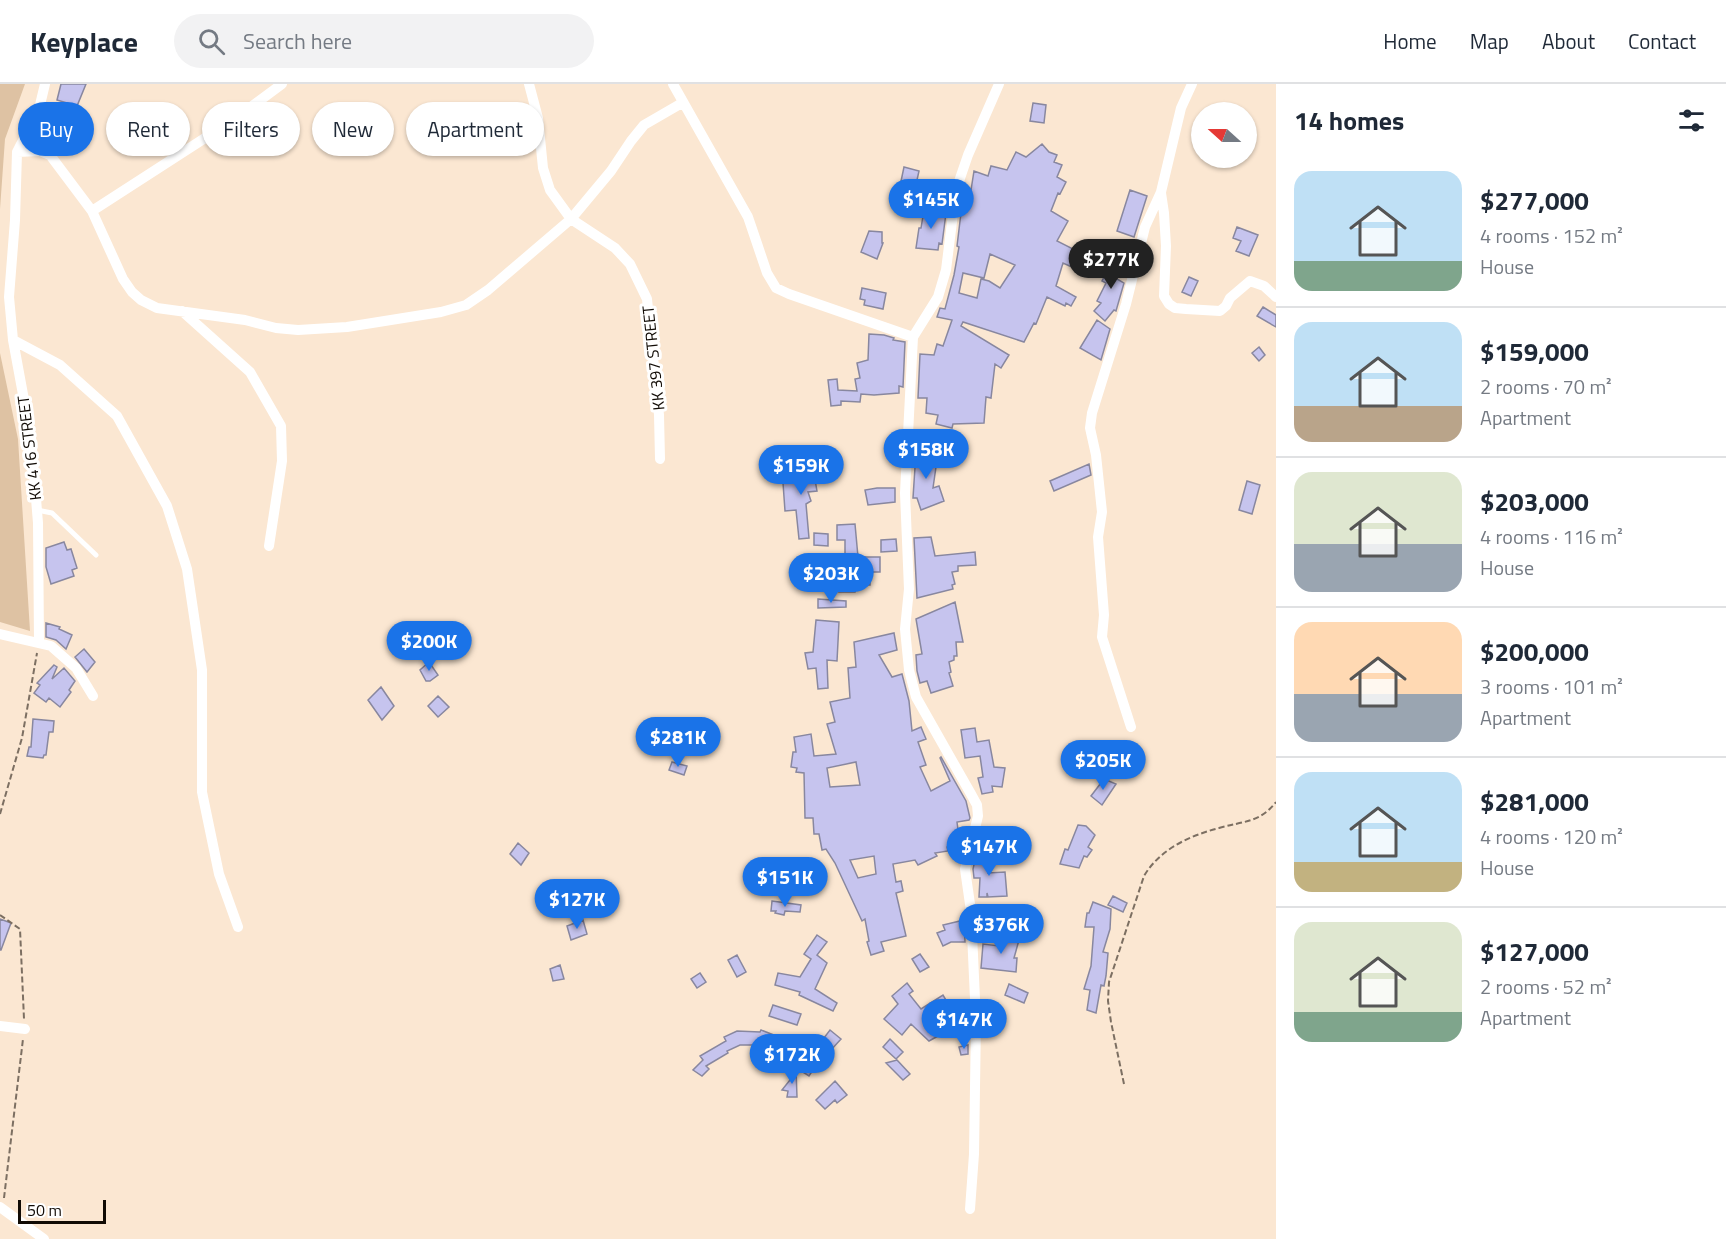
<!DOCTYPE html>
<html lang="en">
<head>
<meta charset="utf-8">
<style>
  :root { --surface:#fff; --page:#f2f2f3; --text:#1f2937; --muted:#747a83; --line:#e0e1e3; --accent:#1a73e8 }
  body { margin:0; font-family:"Titillium Web",sans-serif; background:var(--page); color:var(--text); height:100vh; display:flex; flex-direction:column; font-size:22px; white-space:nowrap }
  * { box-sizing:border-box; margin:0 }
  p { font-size:20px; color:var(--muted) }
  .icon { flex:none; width:33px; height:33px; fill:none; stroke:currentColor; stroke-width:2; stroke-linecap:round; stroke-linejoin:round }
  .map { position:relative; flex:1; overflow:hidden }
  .drawer { display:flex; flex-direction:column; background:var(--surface); width:450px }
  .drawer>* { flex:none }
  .banner { position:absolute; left:18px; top:18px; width:570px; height:54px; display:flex; gap:12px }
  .needle { width:39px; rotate:291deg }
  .buttons { position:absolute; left:1191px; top:18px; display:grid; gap:12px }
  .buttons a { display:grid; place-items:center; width:66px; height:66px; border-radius:50%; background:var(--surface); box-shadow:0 2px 4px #0004; font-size:30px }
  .scale { position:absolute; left:18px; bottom:15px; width:88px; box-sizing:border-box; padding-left:6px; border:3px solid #110b05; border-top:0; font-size:16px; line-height:21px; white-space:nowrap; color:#110b05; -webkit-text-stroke:4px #fff; paint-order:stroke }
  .price { position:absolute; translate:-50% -51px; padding:0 14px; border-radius:21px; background:var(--accent); color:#fff; font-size:20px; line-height:39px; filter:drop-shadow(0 2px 3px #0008) }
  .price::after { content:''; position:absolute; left:50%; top:36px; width:18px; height:14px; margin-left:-9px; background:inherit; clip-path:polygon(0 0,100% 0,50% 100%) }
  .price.selected { background:#222; color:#fff }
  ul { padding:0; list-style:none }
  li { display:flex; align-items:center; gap:18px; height:150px; padding:0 18px }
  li+li { border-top:2px solid var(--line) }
  li span { display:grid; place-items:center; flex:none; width:168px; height:120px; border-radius:18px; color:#555 }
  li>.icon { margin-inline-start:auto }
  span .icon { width:72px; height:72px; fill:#fffc; stroke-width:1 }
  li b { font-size:26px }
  h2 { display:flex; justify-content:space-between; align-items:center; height:72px; padding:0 18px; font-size:26px }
  .chip { padding:0 21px; border-radius:27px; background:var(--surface); box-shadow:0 2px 4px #0004; font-size:21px; line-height:54px }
  .chip.selected { background:var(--accent); color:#fff }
  header { display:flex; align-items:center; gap:36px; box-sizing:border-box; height:84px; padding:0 30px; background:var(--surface); border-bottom:2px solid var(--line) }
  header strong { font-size:28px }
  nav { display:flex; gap:33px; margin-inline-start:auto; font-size:21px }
  .search { width:420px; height:54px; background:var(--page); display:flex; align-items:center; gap:15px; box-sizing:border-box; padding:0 21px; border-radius:33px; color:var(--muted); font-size:22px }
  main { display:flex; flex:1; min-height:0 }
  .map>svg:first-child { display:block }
  .green { fill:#dec2a3 }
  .building { fill:#c6c4ee; stroke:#88879f; stroke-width:1.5; fill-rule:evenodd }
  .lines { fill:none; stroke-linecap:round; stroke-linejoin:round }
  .path { stroke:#7c6f62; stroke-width:2; stroke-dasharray:6 3; stroke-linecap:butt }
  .lane { stroke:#fff; stroke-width:5 }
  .street { stroke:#fff; stroke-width:10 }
  .labels { text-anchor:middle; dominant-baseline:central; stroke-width:6; stroke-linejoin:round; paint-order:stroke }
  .street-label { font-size:16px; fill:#110b05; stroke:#fff }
</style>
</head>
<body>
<header>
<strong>Keyplace</strong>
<div class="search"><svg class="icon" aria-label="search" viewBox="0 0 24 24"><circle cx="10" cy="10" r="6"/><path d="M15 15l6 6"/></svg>Search here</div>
<nav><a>Home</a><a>Map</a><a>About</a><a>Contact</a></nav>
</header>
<main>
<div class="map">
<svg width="1276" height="1155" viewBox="0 0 1276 1155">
  <rect width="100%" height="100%" fill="#fbe7d2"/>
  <!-- green -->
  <path class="green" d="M0 0H25L5 55 0 125Z
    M0 269 18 355 30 547 0 538Z"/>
  <!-- building -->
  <path class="building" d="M61 0H86L77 22 57 16Z
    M1033 19 1046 21 1044 39 1030 37Z
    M1042 60 1049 68 1057 71 1054 78 1062 81 1057 93 1066 98 1060 110 1058 109 1051 127 1068 137 1057 157 1081 169 1074 184 1063 179 1056 202 1076 213 1071 222 1066 219 1065 222 1047 213 1036 240 1034 239 1024 258 963 238 961 242 1009 271 1001 284 995 280 991 314 986 313 984 339 953 340 952 344 936 340 938 331 926 329 927 314H918L920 270 934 271 937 260 943 262 952 236 937 233 940 224 945 225 954 191 959 163 957 162 961 129 971 106 974 87 988 92 991 82 1007 86 1016 68 1026 73ZM990 170 1015 181 1000 204 989 197 981 195 977 214 959 209 963 189 984 194Z
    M904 83 919 87 915 105 900 102Z
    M1130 106 1147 112 1134 153 1117 147Z
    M924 126 946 129 942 160 939 159 938 166 916 164 919 144H921Z
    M1237 143 1258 151 1249 172 1236 167 1241 157 1233 154Z
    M869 147 882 148V159H883L877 175 861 168Z
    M1116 171 1126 177 1117 195 1124 199 1116 227 1114 226 1105 237 1094 227 1101 219 1097 217 1106 199 1102 197Z
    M1189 193 1198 197 1191 212 1182 208Z
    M862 204 886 209 883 225 864 221 865 216 860 215Z
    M1263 223 1276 231V243L1257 232Z
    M1097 236 1110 245 1101 276 1080 264Z
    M869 250 884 251 894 254 893 256 905 258 903 303 899 302V309L874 311 861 310 860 318 841 317V321L831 322 828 296 837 295 838 306 857 307 855 295 860 294 857 279 868 276Z
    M1259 263 1265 271 1259 277 1252 269Z
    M916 368 938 369 933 404 939 402 944 417 921 426 917 414H913Z
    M802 375 812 378 817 407 808 408 811 417 806 420 809 454 799 455 796 426 785 427 783 399 795 397 794 392 797 391Z
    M1089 380 1091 391 1054 407 1050 397Z
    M1247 397 1260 401 1252 430 1239 426Z
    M877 404H895V418L868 421 865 406Z
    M855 440 858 473H880V488H870V501H856L855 508H839V491H845V456H837V441Z
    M814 449 828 450V462L814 461Z
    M931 453 935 472 975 468 976 481 958 482V487L952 488 955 500 952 501 953 505 917 514 914 454Z
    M896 455 897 467 881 468V456Z
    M64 458 67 466 71 465 77 484 72 486 74 492 51 500 46 483V464Z
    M818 515 846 517V523L818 524Z
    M955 518 963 558H956L957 572H954V576L949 578 951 588 949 589 953 602 931 609 927 597 920 599 917 587 916 571 922 570 916 535Z
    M816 536 839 538 837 577 827 576 828 604 818 605 816 584 808 585 805 569 813 568Z
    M46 539 60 543 59 545 72 551 66 565 56 556 46 553Z
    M894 549 897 566 879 571 892 593 902 590 909 617 912 647 921 643 926 655 918 658 926 681 920 683 931 707 950 697 940 674 941 673 966 717 970 734 969 736 957 738 960 761 947 763 948 767 935 769 937 772 918 781 915 776 893 780 896 798 901 797 903 807 896 809 906 852 881 858 884 867 871 871 867 858 869 857 865 835 862 837 835 779 826 765 822 766 819 750H814L813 734H805L804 689 796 688 797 684 791 683 793 668H796L794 653 811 650 814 672 836 670 827 640 835 638 830 618 850 614 848 584 856 583 854 558ZM856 678 860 701 830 703 827 684ZM874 772 876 790 858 794 850 776Z
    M84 565 95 578 87 588 75 573Z
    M429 578 438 591 430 597H426L420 586Z
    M54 581 57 583 52 595 64 584 75 597 69 606 71 608 60 623 49 614 46 618 34 609 40 601 37 599Z
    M381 603 394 622 382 636 368 616Z
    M438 612 449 623 438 633 428 622Z
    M33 635 54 637 53 648H49L46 671H44L43 674 27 672 29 663H31Z
    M975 644 977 658 989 656 994 683 1005 684 1002 703 992 702 993 708 982 710 978 694 983 693 980 672 965 674 961 646Z
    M672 678 687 682 684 691 669 686Z
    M1104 695 1116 700 1102 721 1091 712Z
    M1078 741 1086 742 1095 751 1088 763 1092 766 1087 773 1084 772 1079 784 1060 780 1065 765 1068 766Z
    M518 759 529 769 521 781 510 770Z
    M977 767H990L988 789 1005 788 1007 812 988 813 987 809V813H979L980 794H974L973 785Z
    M1113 812 1127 819 1123 828 1108 821Z
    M772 817 801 821 800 828 785 827 784 831 775 829 776 827H771Z
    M1093 818 1111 825 1110 845 1103 868 1108 869 1106 892 1104 902 1101 901 1096 929 1087 926 1090 906 1084 905 1091 882 1094 843H1085L1087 829H1089Z
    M1016 823 1033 847 1023 853 1008 831Z
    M0 835 11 839 1 866H0Z
    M583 836 587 850 571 856 567 842Z
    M964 836 965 858H951L943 862 937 849 945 846 943 841Z
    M817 851 827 858 817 871 827 879 815 905 837 919 833 927 799 911 800 908 775 901 778 889 800 893 811 875 804 870Z
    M1002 851 1019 856 1014 874H1017L1016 888 981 884 983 860 999 862Z
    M920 870 929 883 920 888 912 875Z
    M737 871 746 888 737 893 728 876Z
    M560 881 564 895 553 897 550 885Z
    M700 889 706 898 697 904 691 895Z
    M907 899 913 907 909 910 921 925 943 911 960 940 929 957 911 940 902 951 884 935 898 920 892 912Z
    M1009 900 1028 909 1024 919 1005 911Z
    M773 921 801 930 797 941 769 932Z
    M761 946 794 959 787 974 755 961H740L727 967 728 969 706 982 709 985 702 992 693 986 703 976 700 972 726 957 724 953 737 947 760 948Z
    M830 946 841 955 831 966 828 963 809 992 798 985 810 964 814 967Z
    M890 955 903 968 896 975 883 963Z
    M968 961V970L961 971 959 963Z
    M897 976 910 990 903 996 886 979Z
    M792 985H796L797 1013H787L788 1007 782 1006 790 996Z
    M835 997 847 1011 837 1019 835 1016 825 1025 816 1016Z"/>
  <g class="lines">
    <!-- path -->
    <path class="path" d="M0 730 22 654 37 569
      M0 831 20 845 24 935
      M1124 1000 1111 938 1108 917 1109 898 1144 792C1160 765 1189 752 1219 744 1243 737 1260 739 1276 718
      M4 1114 23 955"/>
    <!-- lane -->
    <path class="lane" d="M37 426 52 429 96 471"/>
    <!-- street -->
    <path class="street" d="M529 0 538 34 543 84 550 106 571 135 615 164 630 180 647 215 659 331 660 375
      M673 0 748 133 767 189 776 204 789 210 913 253
      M17 68 40 67 50 71 92 127 123 195 132 208 141 216 157 224 245 236 276 244 298 246 347 243 441 228 466 221 488 206 571 135 611 87 631 57 644 41 682 19
      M1161 109 1164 129 1166 162 1164 212 1169 220 1175 224 1186 225 1220 227 1226 222 1230 214 1250 197 1264 202 1276 213
      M92 127 236 34 282 0
      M182 227 250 288 281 342 282 377 269 462
      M13 256 60 281 117 332 167 422 187 485 202 586V708L219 790 238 843
      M0 550 51 562 76 584 93 612
      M39 558 38 439 31 354 13 256 9 213 15 136 17 68 39 25 45 0
      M1131 643 1102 553 1104 531 1098 453 1102 428 1096 371 1090 344 1092 329 1126 220 1145 143 1161 108 1181 24 1192 0
      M0 942 25 945
      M0 1123 44 1155
      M970 1125 974 1070 976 937 971 827 965 785 978 732 977 721 971 710 916 613 909 586 905 545 909 505 905 409 913 253 938 213 946 186 956 106 968 71 999 0"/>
  </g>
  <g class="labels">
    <!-- street labels -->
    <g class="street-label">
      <text transform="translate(653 274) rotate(-96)">KK 397 STREET</text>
      <text transform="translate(29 364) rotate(-97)">KK 416 STREET</text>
    </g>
  </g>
</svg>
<div class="buttons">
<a><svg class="needle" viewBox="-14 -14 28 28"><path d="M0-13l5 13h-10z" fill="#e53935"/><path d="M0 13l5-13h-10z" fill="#747a83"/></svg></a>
</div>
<div class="scale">50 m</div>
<b class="price" style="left:931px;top:146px">$145K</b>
<b class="price selected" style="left:1111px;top:206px">$277K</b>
<b class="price" style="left:926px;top:396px">$158K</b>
<b class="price" style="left:801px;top:412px">$159K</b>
<b class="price" style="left:831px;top:520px">$203K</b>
<b class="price" style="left:429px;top:588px">$200K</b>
<b class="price" style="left:678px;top:684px">$281K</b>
<b class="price" style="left:1103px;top:707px">$205K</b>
<b class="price" style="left:989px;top:793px">$147K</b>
<b class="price" style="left:785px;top:824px">$151K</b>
<b class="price" style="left:577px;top:846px">$127K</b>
<b class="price" style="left:1001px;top:871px">$376K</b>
<b class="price" style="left:964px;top:966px">$147K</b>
<b class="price" style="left:792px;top:1001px">$172K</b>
<div class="banner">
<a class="chip selected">Buy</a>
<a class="chip">Rent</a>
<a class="chip">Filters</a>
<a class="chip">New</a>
<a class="chip">Apartment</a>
</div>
</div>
<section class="drawer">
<h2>14 homes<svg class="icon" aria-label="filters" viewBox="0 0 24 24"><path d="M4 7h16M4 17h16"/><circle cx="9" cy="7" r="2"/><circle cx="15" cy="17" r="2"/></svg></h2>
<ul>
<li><span style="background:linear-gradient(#bfe0f5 75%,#7fa58c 0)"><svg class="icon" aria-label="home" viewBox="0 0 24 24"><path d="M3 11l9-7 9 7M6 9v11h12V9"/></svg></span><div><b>$277,000</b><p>4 rooms · 152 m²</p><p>House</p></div></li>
<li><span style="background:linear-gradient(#bfe0f5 70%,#b9a48a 0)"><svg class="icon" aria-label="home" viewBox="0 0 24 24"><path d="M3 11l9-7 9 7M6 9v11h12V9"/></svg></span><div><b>$159,000</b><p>2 rooms · 70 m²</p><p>Apartment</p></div></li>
<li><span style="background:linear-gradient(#dfe7d0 60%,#9aa5b1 0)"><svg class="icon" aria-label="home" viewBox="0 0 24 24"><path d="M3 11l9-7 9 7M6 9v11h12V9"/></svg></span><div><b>$203,000</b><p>4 rooms · 116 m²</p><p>House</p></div></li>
<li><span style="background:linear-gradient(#ffd9b3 60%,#9aa5b1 0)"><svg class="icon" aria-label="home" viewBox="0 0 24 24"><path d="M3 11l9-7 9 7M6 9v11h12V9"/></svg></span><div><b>$200,000</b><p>3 rooms · 101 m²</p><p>Apartment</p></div></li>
<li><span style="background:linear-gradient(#bfe0f5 75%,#c2b280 0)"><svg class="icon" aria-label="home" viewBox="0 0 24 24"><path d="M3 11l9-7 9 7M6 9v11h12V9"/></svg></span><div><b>$281,000</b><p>4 rooms · 120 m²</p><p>House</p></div></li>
<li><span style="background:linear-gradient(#dfe7d0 75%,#7fa58c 0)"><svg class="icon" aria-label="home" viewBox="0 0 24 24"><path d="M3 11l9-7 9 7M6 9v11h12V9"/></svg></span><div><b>$127,000</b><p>2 rooms · 52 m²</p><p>Apartment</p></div></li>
</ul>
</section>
</main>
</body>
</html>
